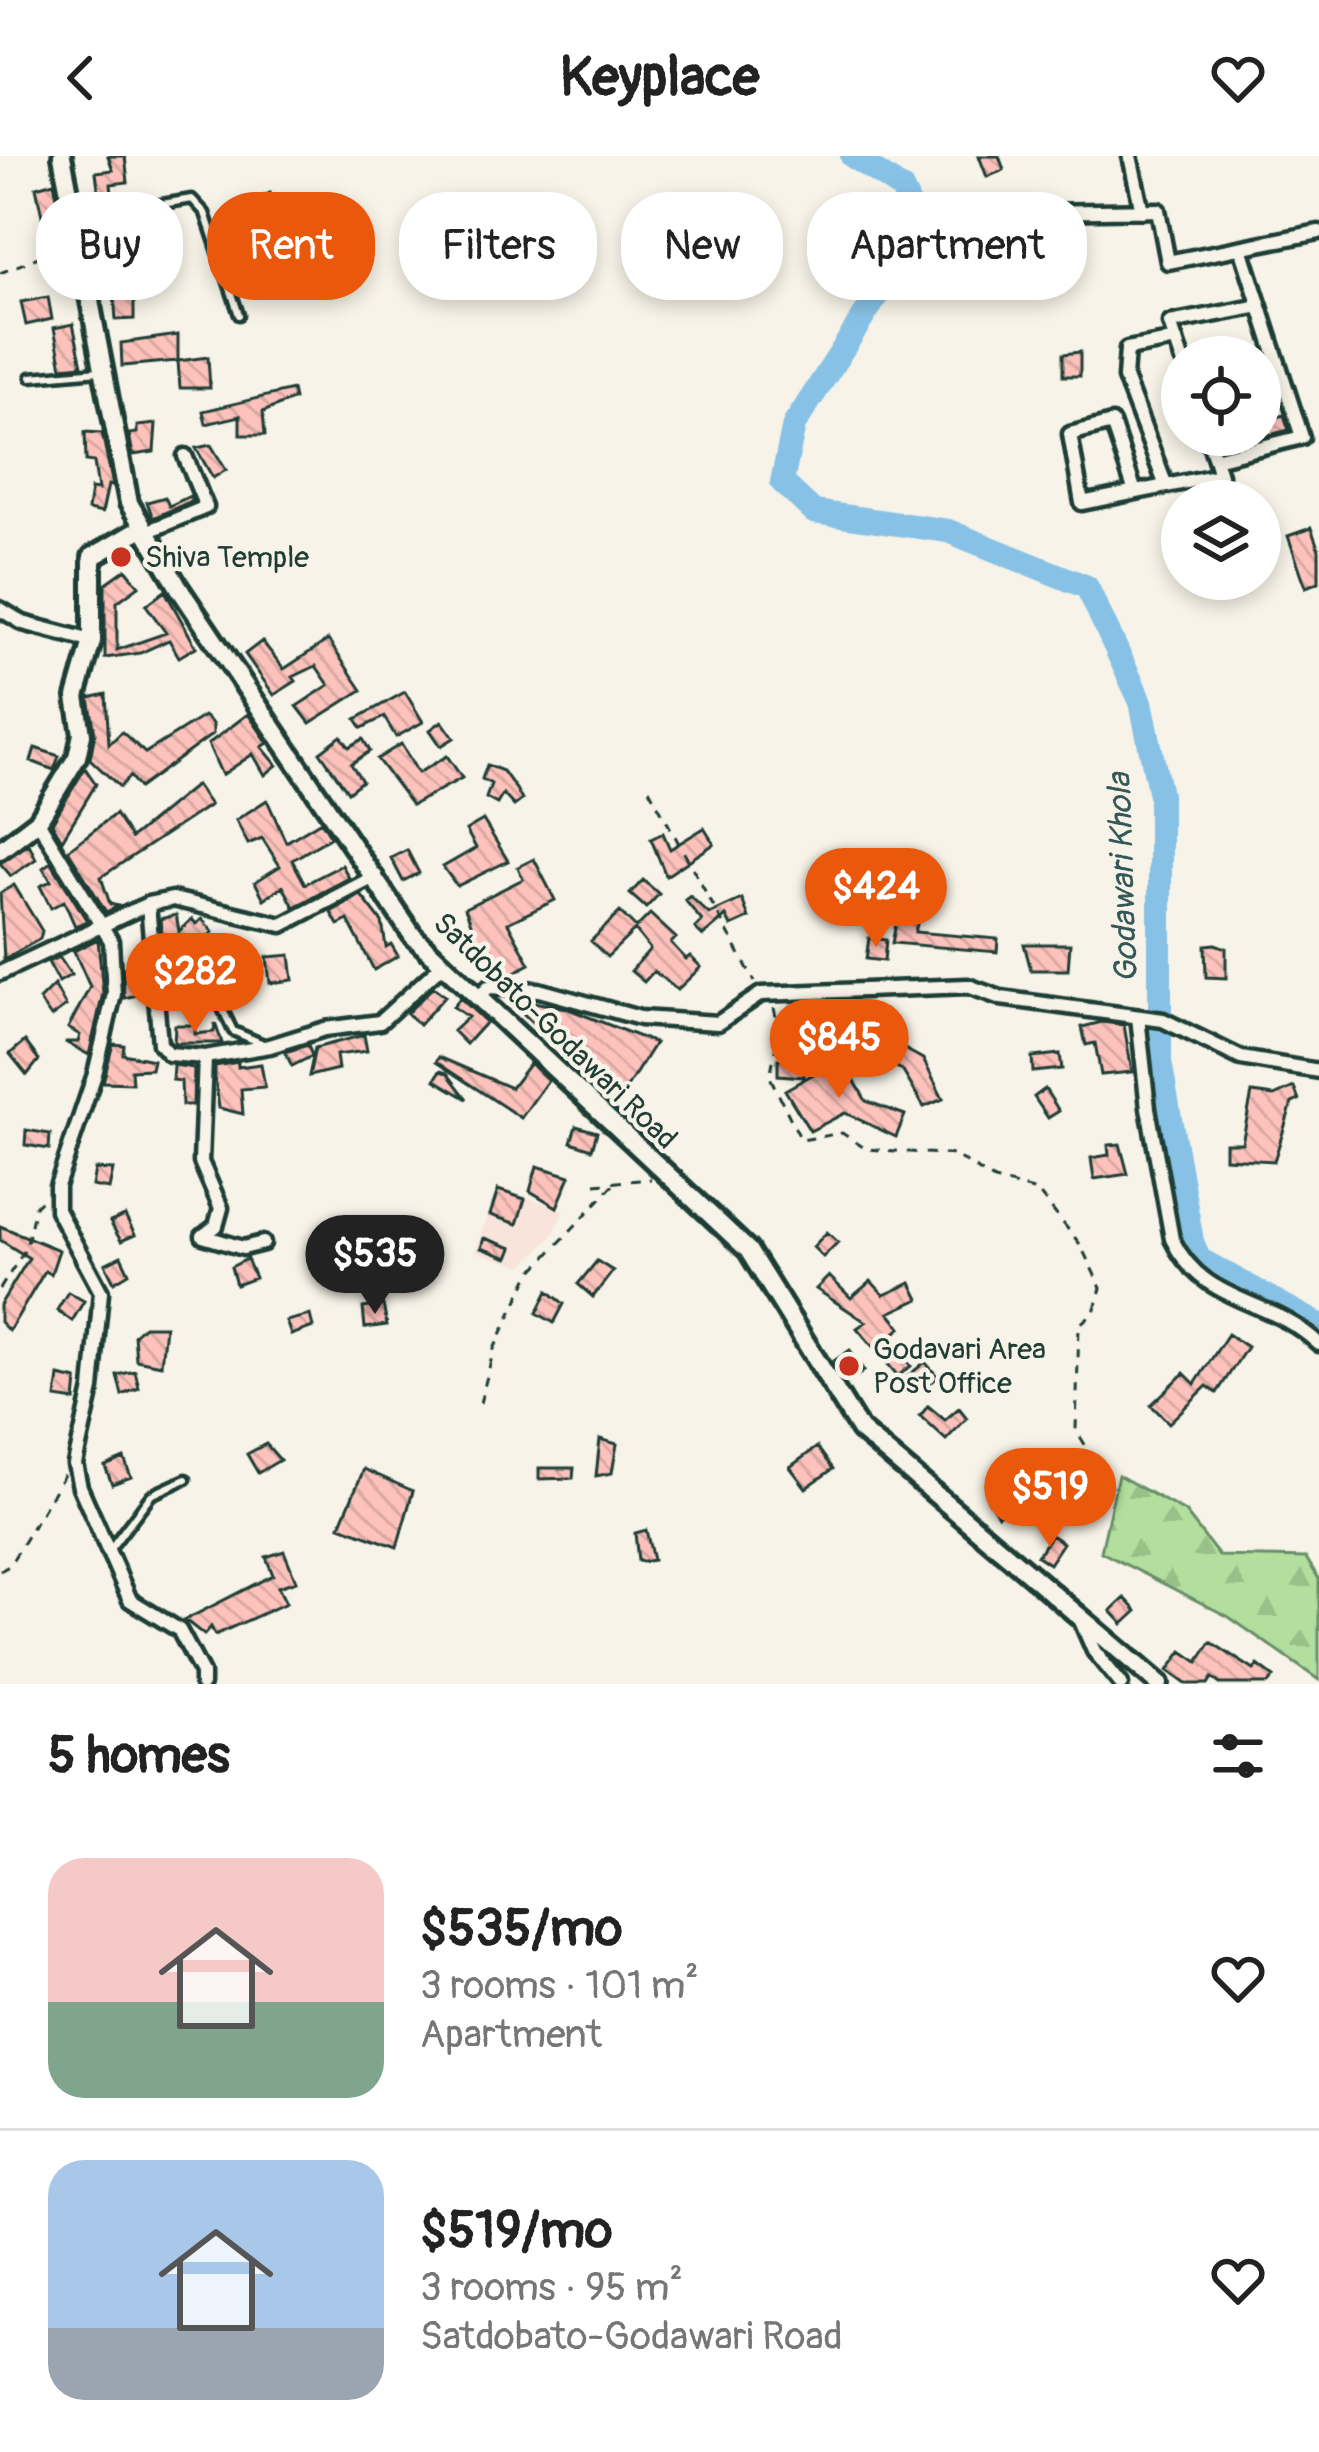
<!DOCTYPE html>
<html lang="en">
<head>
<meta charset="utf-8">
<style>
  :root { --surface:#fff; --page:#f6f6f6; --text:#222; --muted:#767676; --line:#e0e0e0; --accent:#ea580c }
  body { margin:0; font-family:Pangolin,sans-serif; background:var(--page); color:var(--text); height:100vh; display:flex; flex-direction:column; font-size:45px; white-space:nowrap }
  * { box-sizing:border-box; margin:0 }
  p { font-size:39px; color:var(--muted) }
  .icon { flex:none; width:66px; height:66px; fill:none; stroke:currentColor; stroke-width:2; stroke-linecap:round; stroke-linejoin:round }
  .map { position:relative; height:1528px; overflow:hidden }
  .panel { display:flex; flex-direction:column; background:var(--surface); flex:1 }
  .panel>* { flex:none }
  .banner { position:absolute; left:36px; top:36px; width:1248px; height:108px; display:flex; gap:24px }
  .buttons { position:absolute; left:1161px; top:180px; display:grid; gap:24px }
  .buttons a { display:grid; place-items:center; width:120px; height:120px; border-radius:50%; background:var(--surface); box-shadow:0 6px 18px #0003; font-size:60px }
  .price { position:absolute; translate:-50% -102px; padding:0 27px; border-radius:42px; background:var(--accent); color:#fff; font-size:39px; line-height:78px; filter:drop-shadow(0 3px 6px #0008) }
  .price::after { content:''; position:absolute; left:50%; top:72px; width:36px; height:27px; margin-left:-18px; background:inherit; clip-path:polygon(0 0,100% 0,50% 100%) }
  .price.current { background:#222; color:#fff }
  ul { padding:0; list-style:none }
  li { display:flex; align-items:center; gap:36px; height:300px; padding:0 48px }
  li+li { border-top:3px solid var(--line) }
  li span { display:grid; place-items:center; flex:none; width:336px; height:240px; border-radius:36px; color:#555 }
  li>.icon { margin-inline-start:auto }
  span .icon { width:144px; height:144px; fill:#fffc; stroke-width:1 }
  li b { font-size:51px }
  h2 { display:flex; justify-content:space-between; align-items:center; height:144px; padding:0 48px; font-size:51px }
  .chip { padding:0 42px; border-radius:48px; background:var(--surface); box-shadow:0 6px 18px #0003; font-size:42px; line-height:108px }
  .chip.current { background:var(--accent); color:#fff }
  header { display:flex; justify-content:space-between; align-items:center; height:156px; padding:0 48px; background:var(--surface); font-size:54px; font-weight:700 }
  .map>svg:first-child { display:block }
  .built { fill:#f9e4db }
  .forest { fill:url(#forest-firs); stroke:#688e68; stroke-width:3 }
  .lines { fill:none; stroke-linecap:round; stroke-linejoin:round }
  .river { stroke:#87c2e6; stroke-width:24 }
  .building { fill:url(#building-back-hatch); stroke:#1f3d34; stroke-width:3 }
  .lane-casing { stroke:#1f3d34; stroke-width:15 }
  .street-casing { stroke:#1f3d34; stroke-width:21 }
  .secondary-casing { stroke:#1f3d34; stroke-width:26 }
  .path { stroke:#1f3d34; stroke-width:3; stroke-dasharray:9 9; stroke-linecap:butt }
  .lane { stroke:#f7f3e8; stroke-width:6 }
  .street { stroke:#f7f3e8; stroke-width:12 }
  .secondary { stroke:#f7f3e8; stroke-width:16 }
  .poi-dot { fill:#c8321e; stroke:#f7f3e8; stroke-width:4.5 }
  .labels { text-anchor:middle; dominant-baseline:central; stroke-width:9; stroke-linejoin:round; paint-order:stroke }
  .poi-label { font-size:30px; fill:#1f3d34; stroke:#f7f3e8; text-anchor:start }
  .street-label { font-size:30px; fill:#1f3d34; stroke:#f7f3e8 }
  .water-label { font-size:33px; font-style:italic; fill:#345858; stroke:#f7f3e8 }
</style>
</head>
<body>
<header><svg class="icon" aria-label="back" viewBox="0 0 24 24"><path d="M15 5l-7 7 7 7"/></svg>Keyplace<svg class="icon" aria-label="heart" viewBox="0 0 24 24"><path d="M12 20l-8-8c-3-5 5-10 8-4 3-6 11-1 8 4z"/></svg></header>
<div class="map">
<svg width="1319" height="1528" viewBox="0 0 1319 1528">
  <defs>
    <pattern id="forest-firs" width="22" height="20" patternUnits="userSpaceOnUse" patternTransform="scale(3)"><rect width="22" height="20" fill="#b2df9d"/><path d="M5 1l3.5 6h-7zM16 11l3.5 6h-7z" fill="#99c088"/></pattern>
    <pattern id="building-back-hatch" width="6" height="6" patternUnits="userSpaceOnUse" patternTransform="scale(3)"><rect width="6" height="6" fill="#fec2bc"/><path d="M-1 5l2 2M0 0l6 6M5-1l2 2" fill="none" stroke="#d9a8a2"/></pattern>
  </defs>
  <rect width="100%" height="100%" fill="#f7f3e8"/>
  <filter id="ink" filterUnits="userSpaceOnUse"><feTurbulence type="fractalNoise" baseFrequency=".00833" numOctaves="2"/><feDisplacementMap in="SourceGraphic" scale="24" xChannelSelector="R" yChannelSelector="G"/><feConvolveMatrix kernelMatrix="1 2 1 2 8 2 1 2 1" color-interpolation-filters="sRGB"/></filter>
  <g filter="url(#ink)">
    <!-- built -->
    <path class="built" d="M497 1031 564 1054 552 1081 522 1110 475 1096Z"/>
    <!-- forest -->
    <path class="forest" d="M1118 1319 1185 1356 1219 1400 1306 1402 1319 1423V1524L1229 1461 1101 1396Z"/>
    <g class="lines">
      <!-- river -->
      <path class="river" d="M852 0 902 33 920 73 794 269 782 326 814 356 948 375 1087 431 1141 546 1160 639V906L1192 1085 1199 1103 1319 1169"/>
    </g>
    <!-- building -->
    <path class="building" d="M108 0H125L128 26 111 28 113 46 100 48 96 16 113 14Z
      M979 0H999L1004 14 987 21Z
      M54 26 65 82 48 88 36 31Z
      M270 37 302 106 253 128 221 60Z
      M134 123V163L116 164 113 124Z
      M48 141 52 163 26 169 21 146Z
      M73 168 82 209 62 211 54 172Z
      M178 179V205L122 210 121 187Z
      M1080 196V220H1063V198Z
      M208 201 210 232H180L178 205Z
      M292 234 294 243 263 256 265 279H240V260L206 268 203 255Z
      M1284 259 1289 274 1261 281 1260 266Z
      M156 268 154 296 133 299 129 278 137 277V270Z
      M85 276 102 277 113 330 108 329 102 357 88 354 91 333 98 334 94 306 86 305Z
      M211 289 226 314 213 322 196 292Z
      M190 340 192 345 153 362 147 346 165 341 169 350Z
      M1311 372 1319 394V426L1306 431 1288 380Z
      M126 413 139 430 117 446V494L166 477 146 449 165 435 196 491 179 501 169 484 140 497 105 502V428Z
      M328 484 362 534 310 567 297 550 329 529 316 510 293 521 296 525 274 539 245 498 262 485 284 513Z
      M405 536 423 566 396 581 384 561 362 572 356 563Z
      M106 538 109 588 122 576 145 597 204 560 213 568V578L139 632 130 620 120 631 90 603 95 577 89 542Z
      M248 558 268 587 262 591 277 609 265 619 253 598 222 619 208 588Z
      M442 565 454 582 441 590 430 574Z
      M341 580 349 591 363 583 370 595 351 608 362 625 348 636 320 596Z
      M401 588 418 617 447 600 462 622 412 649 377 603Z
      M35 592 59 600 54 614 31 605Z
      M487 609 503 615 516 633 522 644 514 650 503 638 497 648 486 642 491 628 482 623Z
      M85 612 96 628 62 684 52 667Z
      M196 629 210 649 101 721 110 748 118 750 106 756 68 694 115 658 131 682Z
      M267 644 286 686 321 665 331 681 292 704 305 728 342 709 349 722 294 751 283 730 264 743 255 726 280 710 262 682 248 688 236 664Z
      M483 664 508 705 457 730 443 711 476 692 466 674Z
      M704 672 714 688 666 720 651 683 663 677 670 693Z
      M29 688 36 703 11 720 0 707Z
      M407 694 419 717 403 725 391 702Z
      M534 703 555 744 508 767 530 808 507 820 493 794 483 798 465 752 523 723 518 711Z
      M51 706 87 765 75 770 64 745 51 752 40 730 51 725 43 712Z
      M643 724 659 738 646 752 630 738Z
      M14 729 42 775 40 783 4 803 0 737Z
      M361 739 382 766 386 791 391 788 398 800 374 814 348 764 338 769 331 756Z
      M690 740 709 758 742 743 749 762 731 770 726 760 703 780 695 772 702 765 685 744Z
      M620 756 636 772 650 758 676 782 671 787 686 803 690 800 701 811 677 834 654 815 644 826 631 815 650 793 635 774 607 801 591 785Z
      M176 759 179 775 192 763 196 768 202 763 213 776 193 794 179 778 162 784 160 763Z
      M897 763 917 768 915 776 998 783 997 796 892 787Z
      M869 782 886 784 884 805 866 803Z
      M98 783 103 837 89 899 65 886H78L80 879 68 872 90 831 74 795Z
      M1024 788H1070L1068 814H1031Z
      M1215 788 1226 792V822L1206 821 1205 789Z
      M290 799 293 824 270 827 267 801Z
      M59 801 71 819 59 826 48 806Z
      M143 808 145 837 124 842 123 812Z
      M221 816V836H198V817Z
      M54 829 66 850 51 861 39 844Z
      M433 831 445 840 419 869 407 857Z
      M460 842 486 866 466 888 453 875 468 861 453 851Z
      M522 844 566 852 655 887 617 947 512 847Z
      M1102 866 1124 869 1132 916 1101 919 1095 887 1086 889 1082 871Z
      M215 867 222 887H174L175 869H195V878L214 876Z
      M868 873 923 903 943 943 924 951 902 914 858 892Z
      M364 879 367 895 336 899 338 913 309 920 315 892Z
      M25 885 39 904 27 919 10 898Z
      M113 888 124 889 123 898 153 904 151 913 131 914 132 927 103 926Z
      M308 889 312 900 292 910 285 896Z
      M1060 898 1062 913 1033 916 1032 901Z
      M439 901 511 932 530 907 548 924 521 962 436 906Z
      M842 902 866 945 905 959 896 981 845 957 810 975 785 934Z
      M778 903H804V921L778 919Z
      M238 906V911L261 908 265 931 241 933 243 958 219 952 215 922V910Z
      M173 909 194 912 193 949H182L181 925 172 924Z
      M440 915 447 917 467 943 435 924Z
      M1294 931 1299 944 1292 947 1274 1005 1225 1002V987H1242L1252 937 1274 940Z
      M1045 933 1059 955 1048 962 1034 941Z
      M576 970 597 976 592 993 571 986Z
      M26 974 50 978 49 993 25 989Z
      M1120 988 1128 1018 1094 1023 1091 1002 1109 999 1108 989Z
      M537 1010 570 1020 557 1051 530 1035Z
      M95 1013 113 1014 109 1033 92 1030Z
      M498 1034 525 1043 517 1068 490 1059Z
      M125 1060 135 1079 121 1085 110 1066Z
      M0 1070 59 1094 51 1118 45 1115 9 1175 0 1166V1149L29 1102 0 1084Z
      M827 1076 838 1086 823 1101 813 1091Z
      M484 1082 512 1092 508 1102 481 1092Z
      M121 1100 129 1117 114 1126 105 1108Z
      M247 1103 255 1122 236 1129 231 1111Z
      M597 1105 613 1115 593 1141 578 1128Z
      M829 1120 851 1142 871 1125 884 1139 911 1127 919 1143 889 1157 901 1172 887 1183 911 1210 898 1220 857 1172 866 1166 816 1133Z
      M548 1135 564 1148 554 1167 537 1157Z
      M68 1136 84 1145 72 1165 57 1154Z
      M383 1149 387 1169 365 1172 363 1152Z
      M310 1159 313 1171 291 1179 286 1165Z
      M144 1170H165L161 1209 136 1204 134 1179Z
      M1228 1178 1247 1191 1217 1237 1207 1230 1169 1267 1151 1249 1184 1217 1195 1228Z
      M850 1194 864 1215 848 1226 834 1205Z
      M925 1206 938 1221 920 1235 908 1220Z
      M135 1215 139 1232 122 1239 117 1219Z
      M59 1220 77 1224 75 1245 56 1242Z
      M928 1250 945 1264 959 1252 967 1262 946 1284 920 1260Z
      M600 1283 617 1288 612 1317 596 1320Z
      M266 1288 280 1304 258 1317 247 1298Z
      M817 1291 833 1313 806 1332 790 1311Z
      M124 1302 131 1321 112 1328 105 1310Z
      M539 1312H574L573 1322 539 1323Z
      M364 1313 413 1335 397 1391 340 1370Z
      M1011 1329 1021 1344 998 1359 988 1344Z
      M646 1374 653 1404 643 1406 638 1405 635 1377Z
      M1051 1379 1063 1387 1049 1408 1037 1400Z
      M284 1395 296 1425 278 1431 286 1447 215 1479 211 1471 204 1479 185 1464 273 1419 266 1401Z
      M1125 1442 1137 1455 1123 1468 1111 1455Z
      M1211 1486 1254 1514 1258 1509 1274 1521 1268 1528H1220L1212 1522 1208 1528H1186L1168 1515 1182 1495 1198 1506Z"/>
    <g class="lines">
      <!-- lane casing -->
      <g class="lane-casing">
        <path id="lane" d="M78 62 192 43 205 57 239 159
          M31 221 99 215
          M220 848 233 875 261 887
          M110 1393 151 1339 186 1323"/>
      </g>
      <!-- street casing -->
      <g class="street-casing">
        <path id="street" d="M1130 0 1142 55
          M1042 56 1158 54 1168 106 1319 76
          M1176 184 1127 193 1125 222 1166 330 1220 319 1215 303
          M1182 203 1170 167 1260 150
          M1207 279 1215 303 1302 281 1242 95
          M1135 336 1112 267 1070 278 1082 347 1166 330
          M146 376 206 351 185 300
          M0 453 23 467 92 485
          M38 665 111 785 114 838 95 918 57 1030V1054L101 1136 92 1233 75 1308 80 1331 130 1444 179 1474 202 1517V1528
          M148 748 160 888 169 898 205 901 270 890 325 873 380 866 441 810
          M0 817 148 748 173 743 282 769 376 720
          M478 843 488 831 539 834 640 862 718 867 761 838 968 830 1001 842 1163 864 1241 902 1319 915
          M1138 861 1148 952 1172 1083C1204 1150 1269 1140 1319 1188
          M205 901 201 1006 221 1052 216 1070 203 1080 243 1092 263 1087
          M1081 1465 1094 1495 1121 1528"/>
      </g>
      <!-- secondary casing -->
      <g class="secondary-casing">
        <path id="secondary" d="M62 0 129 347 179 432 413 780 748 1094 860 1274 1159 1528
          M0 694 38 665 77 601 82 578 76 541 92 485V401L142 372"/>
      </g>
      <!-- path -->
      <path class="path" d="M0 117 65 90
        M649 633 755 826
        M774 852 779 874 770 921 801 984 842 977 866 993 954 999 994 1024 1037 1035 1080 1088 1101 1132 1094 1156 1079 1169 1076 1274 1111 1331
        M595 1028 651 1023
        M0 1133 26 1092 35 1050 42 1043
        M480 1247 494 1193 530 1118 613 1029
        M0 1415 9 1410 65 1317"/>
      <!-- lane -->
      <use href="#lane" class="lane"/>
      <!-- street -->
      <use href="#street" class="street"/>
      <!-- secondary -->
      <use href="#secondary" class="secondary"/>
    </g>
  </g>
  <!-- markers -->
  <g class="poi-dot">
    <circle cx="121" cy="401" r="12"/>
    <circle cx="849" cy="1210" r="12"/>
  </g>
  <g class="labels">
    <!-- poi labels -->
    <g class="poi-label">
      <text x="145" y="401">Shiva Temple</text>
      <text x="873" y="1193">Godavari Area<tspan x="873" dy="34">Post Office</tspan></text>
    </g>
    <!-- street labels -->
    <g class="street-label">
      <text transform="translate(555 875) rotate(44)">Satdobato-Godawari Road</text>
    </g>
    <!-- water labels -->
    <g class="water-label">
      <text transform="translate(1123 722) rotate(-92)">Godawari Khola</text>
    </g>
  </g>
</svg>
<div class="buttons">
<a><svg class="icon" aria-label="locate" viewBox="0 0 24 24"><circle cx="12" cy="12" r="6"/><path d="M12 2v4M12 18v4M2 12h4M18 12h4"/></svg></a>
<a><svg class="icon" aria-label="layers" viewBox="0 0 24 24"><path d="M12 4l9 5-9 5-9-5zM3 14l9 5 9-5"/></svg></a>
</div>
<b class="price" style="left:876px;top:794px">$424</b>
<b class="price" style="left:195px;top:879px">$282</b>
<b class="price" style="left:839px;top:945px">$845</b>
<b class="price current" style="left:375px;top:1161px">$535</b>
<b class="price" style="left:1050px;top:1394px">$519</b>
<div class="banner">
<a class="chip">Buy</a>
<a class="chip current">Rent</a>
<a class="chip">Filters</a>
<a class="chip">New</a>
<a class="chip">Apartment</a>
</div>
</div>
<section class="panel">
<h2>5 homes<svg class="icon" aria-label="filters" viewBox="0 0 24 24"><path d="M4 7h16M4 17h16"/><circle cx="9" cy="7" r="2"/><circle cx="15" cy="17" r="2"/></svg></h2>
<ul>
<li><span style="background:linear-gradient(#f6c9c9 60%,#7fa58c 0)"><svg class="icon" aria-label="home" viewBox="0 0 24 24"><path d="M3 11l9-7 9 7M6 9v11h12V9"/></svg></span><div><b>$535/mo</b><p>3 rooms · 101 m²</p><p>Apartment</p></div><svg class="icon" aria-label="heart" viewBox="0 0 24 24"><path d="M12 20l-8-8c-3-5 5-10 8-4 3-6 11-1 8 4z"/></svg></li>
<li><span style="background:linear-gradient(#a9c7e8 70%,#9aa5b1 0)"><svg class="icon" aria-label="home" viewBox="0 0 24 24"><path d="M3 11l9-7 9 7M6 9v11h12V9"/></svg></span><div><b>$519/mo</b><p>3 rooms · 95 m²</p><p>Satdobato-Godawari Road</p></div><svg class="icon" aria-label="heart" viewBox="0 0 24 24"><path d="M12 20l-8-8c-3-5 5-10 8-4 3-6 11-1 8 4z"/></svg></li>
</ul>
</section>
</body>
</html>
